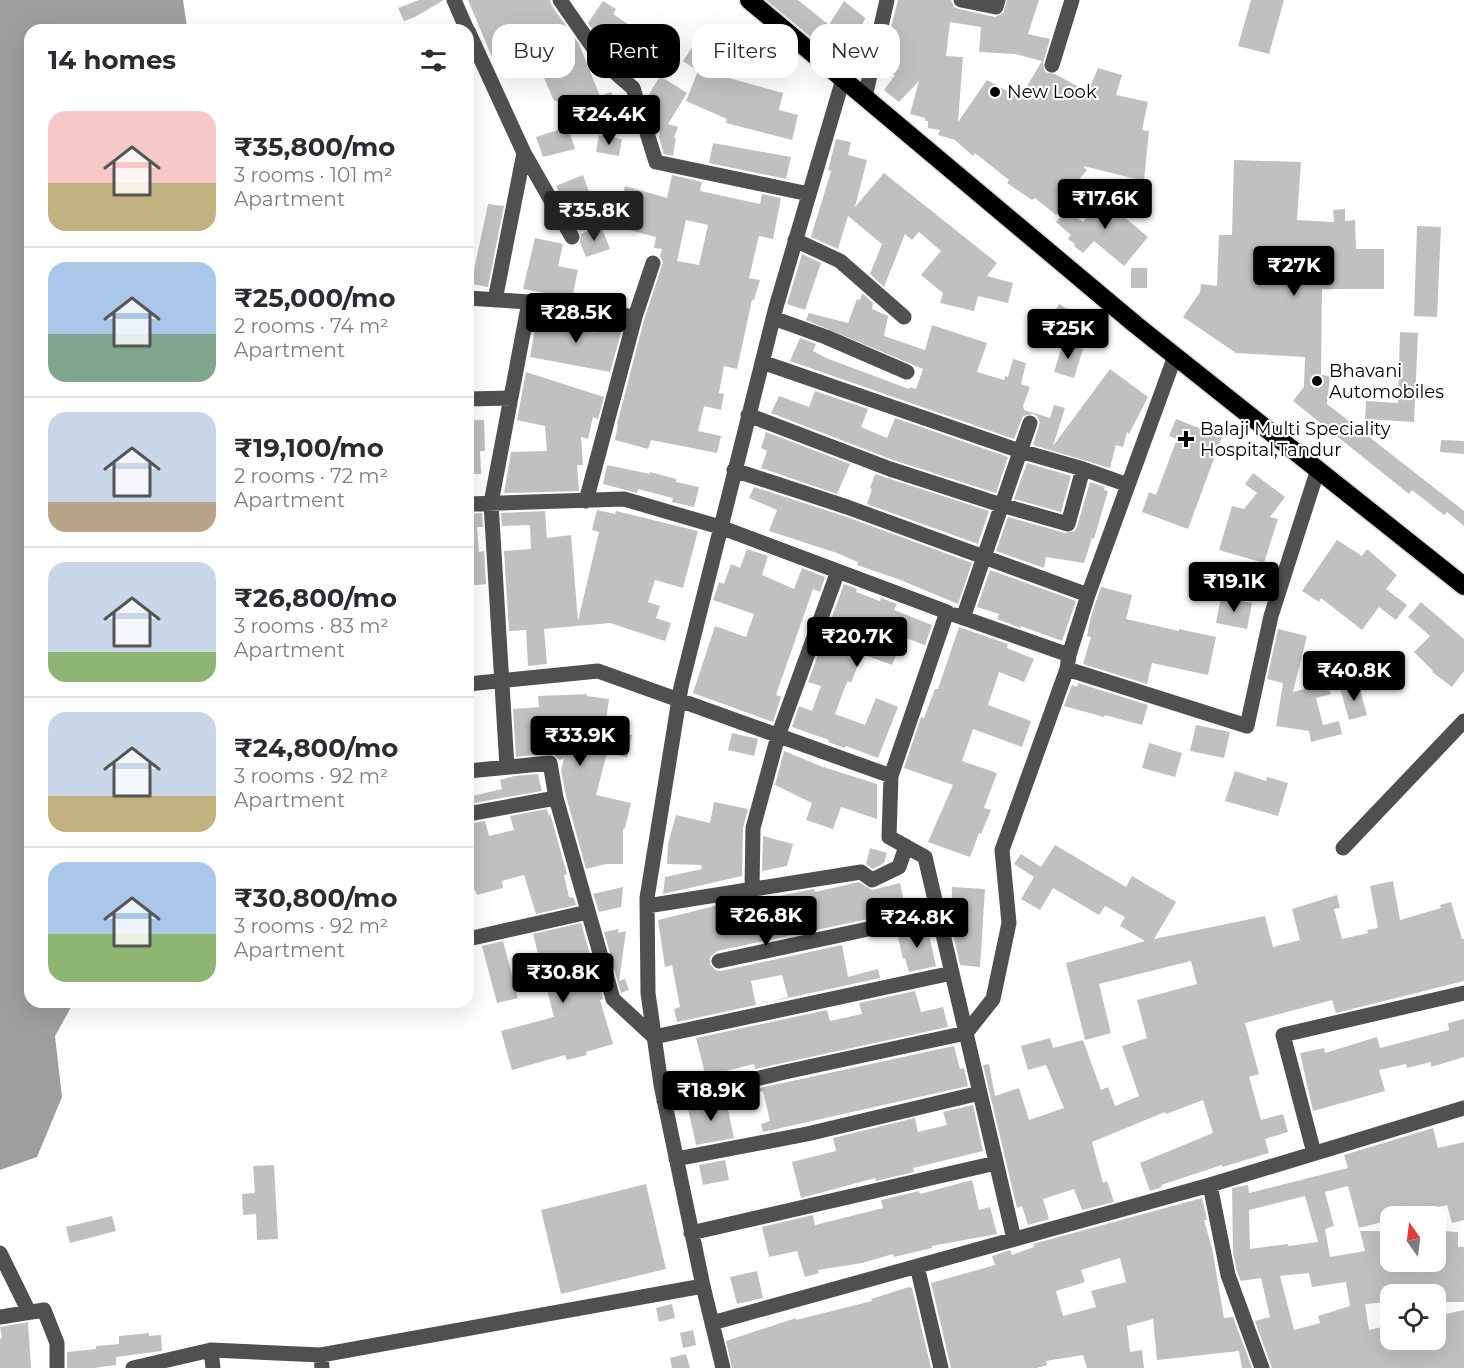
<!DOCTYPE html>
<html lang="en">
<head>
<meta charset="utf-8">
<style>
  :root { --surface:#fff; --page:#f7f7f7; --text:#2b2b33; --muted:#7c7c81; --line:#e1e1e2; --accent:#000 }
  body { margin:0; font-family:Montserrat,sans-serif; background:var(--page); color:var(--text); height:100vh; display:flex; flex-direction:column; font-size:22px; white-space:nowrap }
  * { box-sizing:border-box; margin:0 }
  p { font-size:20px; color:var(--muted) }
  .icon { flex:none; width:33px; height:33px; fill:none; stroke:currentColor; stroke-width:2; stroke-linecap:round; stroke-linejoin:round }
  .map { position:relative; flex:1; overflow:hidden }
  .panel { position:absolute; left:24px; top:24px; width:450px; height:984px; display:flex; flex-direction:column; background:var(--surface); border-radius:18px; box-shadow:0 6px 24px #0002 }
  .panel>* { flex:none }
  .hud { position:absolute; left:492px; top:24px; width:570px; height:54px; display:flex; gap:12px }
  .needle { width:39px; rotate:346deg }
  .controls { position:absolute; left:1380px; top:1206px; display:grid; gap:12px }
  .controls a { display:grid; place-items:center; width:66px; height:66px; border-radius:12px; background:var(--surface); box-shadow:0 6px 24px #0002; font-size:30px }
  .price { position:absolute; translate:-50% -51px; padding:0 14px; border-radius:6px; background:var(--accent); color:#fff; font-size:20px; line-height:39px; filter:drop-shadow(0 2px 3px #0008) }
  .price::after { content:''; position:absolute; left:50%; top:36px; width:18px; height:14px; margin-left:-9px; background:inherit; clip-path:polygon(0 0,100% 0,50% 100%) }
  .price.current { background:#222; color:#fff }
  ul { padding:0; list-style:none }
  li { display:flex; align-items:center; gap:18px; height:150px; padding:0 24px }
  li+li { border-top:2px solid var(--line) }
  li span { display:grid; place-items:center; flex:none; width:168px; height:120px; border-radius:18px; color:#555 }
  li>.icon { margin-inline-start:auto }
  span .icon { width:72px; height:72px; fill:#fffc; stroke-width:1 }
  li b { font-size:26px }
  h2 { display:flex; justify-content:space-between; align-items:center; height:72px; padding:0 24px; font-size:26px }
  .chip { padding:0 21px; border-radius:18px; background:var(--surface); box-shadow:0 6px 24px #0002; font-size:21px; line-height:54px }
  .chip.current { background:var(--accent); color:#fff }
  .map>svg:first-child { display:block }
  .water { fill:#9e9e9e }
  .building { fill:#c0c0c0; fill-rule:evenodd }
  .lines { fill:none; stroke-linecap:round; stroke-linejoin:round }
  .highway-casing { stroke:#dbdbdb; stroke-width:21 }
  .minor { stroke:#505050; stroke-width:15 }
  .highway { stroke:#000; stroke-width:18 }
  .poi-dot { fill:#000; stroke:#fff; stroke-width:2 }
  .labels { text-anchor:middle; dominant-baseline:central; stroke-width:4.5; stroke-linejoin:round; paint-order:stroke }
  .poi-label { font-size:18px; fill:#000; stroke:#fff; text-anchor:start }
</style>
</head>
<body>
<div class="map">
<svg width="1464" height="1368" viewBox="0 0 1464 1368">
  <rect width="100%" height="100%" fill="#fff"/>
  <!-- water -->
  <path class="water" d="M0 0H183L187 27 191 30H30V1002H74L55 1036 62 1097 37 1157 0 1170Z"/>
  <!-- building -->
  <path class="building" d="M419 0H444L415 17 404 21 398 8Z
    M468 0H550L552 6 579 44 600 96 611 92 618 105 570 126 556 100 554 101 532 50H530L529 47 494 62Z
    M766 0H798L829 25 844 1 865 18 846 66Z
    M898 0H951L954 7 959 9 995 17 1003 13 1007 0H1039L1028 34 1050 39 1043 63 1045 72 1055 74 1088 92 1098 68 1122 75 1116 95 1148 102 1142 130 1149 131 1144 181 1083 166 1087 170 1066 195 1070 198 1056 215 1035 198 1032 200 1007 183 1009 180 975 153 973 156 955 140 938 135 940 130 928 128V121H925V118L910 114 919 81 899 102 884 90 895 75 888 74 892 58 887 57 891 27ZM950 22 981 27 979 52 1015 54 1042 61 1020 98 987 80 958 122 963 57 946 56Z
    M1251 0H1284L1269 54 1238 46Z
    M603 1 616 9 613 14 632 27 618 46 640 57 643 52 657 59 641 73 606 49 588 23Z
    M708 24 725 36 726 34 746 47 731 70H732L729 78 783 93 779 110 798 115 792 140 726 123 727 119 686 101 698 71 683 61Z
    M660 76 687 93 668 124 678 127 674 138H676L673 156 664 154 659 138 660 132 657 131 646 99Z
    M561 129 569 130 575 149 543 157 536 137Z
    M599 135 622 139 619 156 596 152Z
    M836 139 851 142 848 155 867 160 855 207 884 173 997 263 987 276 1013 283 1008 303 978 296 974 311 940 303 943 293 921 275 941 251 919 232 912 240 905 234 884 287 870 274 882 244 848 216 838 249 811 237 831 171 828 170Z
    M713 143 791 157 786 179 709 163Z
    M1234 160 1301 162 1297 220 1334 222 1333 210 1345 209V221L1355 220 1356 249H1384V289H1322L1321 375 1330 376 1327 404 1464 511V526L1447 512 1444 515 1412 490 1409 494 1293 401 1304 387 1305 357 1236 353 1183 317 1200 292 1201 284 1217 286 1219 235H1232Z
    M583 175 591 198 571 206 570 213 556 186Z
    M672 175 702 182 700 191 760 204 762 194 781 198 773 239 759 236 749 278 760 280 754 300H752L737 369 724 366 719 393 724 394 721 410 704 406 698 431 721 436 717 453 651 440 648 449 615 440 618 424H617L644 320 663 262 660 256 662 249 654 248 656 237 599 222 606 200 620 204 625 186 667 198ZM686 220 708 225 699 265 677 261Z
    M1110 188 1120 197 1112 207 1148 237 1124 266 1094 241 1083 253 1074 246 1075 244 1068 239 1071 235 1056 222 1067 210 1083 222Z
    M488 204 504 206 488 287 471 284Z
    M601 226 610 249 586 257 580 242 581 234Z
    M1417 226 1441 227 1437 317 1414 316Z
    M535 238 563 244 558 266 578 270 572 298 523 289Z
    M802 254 821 263 805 310 787 304Z
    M1131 268H1147V288H1131Z
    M862 293 873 303 872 309 888 316 884 336 925 350 932 325 987 343 977 372 1004 380 1005 376 1008 377 1013 359 1026 363 1021 384 1030 387 1023 406 1024 410 1050 418 1054 405 1065 408 1053 446 1110 369 1148 397 1129 434 1127 432 1123 447 1116 445 1110 468 1033 445 1040 422 1037 416 1033 414 1023 416 1014 439 790 361 800 338 816 344 813 351 826 358 909 389 910 387 916 389 923 369 806 320 809 313 848 323 857 299 860 300Z
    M1059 304 1078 315 1065 338 1046 327Z
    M538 313 549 315 548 323 596 333 598 322 623 326 610 372 530 357Z
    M1400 332 1418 333 1414 422 1365 419 1366 401 1398 403Z
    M1063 343 1083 349 1074 378 1054 372Z
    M526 372 604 397 598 419 593 417 588 439 581 437 583 465H577L579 491 504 493 511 452 547 451 545 426 517 420Z
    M815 391 868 409 861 427 887 438 895 418 1008 457 996 493 893 460 771 413 779 396 809 407Z
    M1176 419 1222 437 1188 529 1142 512 1149 492 1156 495 1177 439 1169 436Z
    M473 420H484L485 451H480L481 474H468V423H473Z
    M766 432 850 464 837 494 761 468 767 451 761 448Z
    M1441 440 1464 441V454L1440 452Z
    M1027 463 1071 476 1061 512 1014 499Z
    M607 465 650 474V472L676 479V482L699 487 694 507 672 502 673 498 638 489 637 493 603 484Z
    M1253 473 1285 497 1270 517 1278 519 1264 563 1219 550 1232 506 1244 509 1257 493 1245 484Z
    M875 474 989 511 978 544 867 504 872 489 870 488Z
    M1090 482 1105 487 1104 490 1108 491 1094 539 1092 538 1084 563 1046 557 1044 568 996 551 1008 517 1065 533 1074 531 1077 527Z
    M754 487 844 516 972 563 958 604 898 579 857 565 858 562 837 553 769 531 777 510 749 498Z
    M597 510 615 514 616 511 698 531 683 588 655 580 648 602 660 606 656 618 671 623 665 641 610 623 544 629 547 664 528 666 526 630 509 631 504 551 531 549 530 525 502 526 501 513 545 511 547 538 571 535 578 621 599 532 592 530Z
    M482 513 483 527H477L479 552 484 551 486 584 468 586V514Z
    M1337 540 1362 556 1367 549 1397 575 1386 589 1407 605 1396 620 1379 607 1362 630 1321 598 1319 602 1302 591Z
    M747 549 768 556 762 575 794 589 802 568 825 577 820 592 813 589 776 695 781 697 773 722 693 693 715 626 746 637 754 614 713 600 719 582 724 584 731 564 740 568Z
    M990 570 1076 601 1062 641 1021 626V628L997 619 999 614 977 607Z
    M844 584 857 589 856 592 880 601 881 598 897 604 894 610 932 625 925 645 903 637 892 665 862 654 851 683 848 681 844 689 835 714 865 725 876 698 898 707 878 758 846 746 845 748 828 742 829 740 792 727 799 706 812 711 821 686 808 682Z
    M1101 587 1132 595 1126 619 1179 631V629L1216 637 1208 675 1152 663 1147 684 1083 664 1091 637 1087 636 1091 616Z
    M1221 597 1252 603 1247 629 1216 623Z
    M1421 602 1464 639V671L1452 687 1432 672 1433 671 1414 652 1430 636 1408 617Z
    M959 627 1008 644 1007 648 1034 659 1024 682 999 672 988 705 1031 721 1022 747 973 729 962 761 997 773 984 808 991 810 981 834 979 833 970 857 928 842 953 785 904 768 921 717 924 718 935 689H938Z
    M1278 629 1307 636 1293 692 1327 683 1331 694 1316 698 1323 725 1339 721 1342 734 1311 742 1309 731 1276 726 1283 683 1267 679Z
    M1078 683 1148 705 1142 725 1105 715 1104 717 1064 706 1072 685 1077 687Z
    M1358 683 1367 715 1349 720 1340 688Z
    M587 694V696L609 699 605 729 632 735 627 757 607 753 596 795 631 803 625 828 623 829V864H606L586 869 566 796 561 770 564 759 559 760 554 754 550 753 516 757 513 709 539 707 538 696Z
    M1196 725 1230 732 1224 758 1190 751Z
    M732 733 758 739 754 756 728 750Z
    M1149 743 1182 753 1175 777 1142 768Z
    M784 751 823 767 877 784V819L841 807 833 829 806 820 812 803 775 785Z
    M1235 771 1266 781 1267 777 1288 783 1278 816 1225 801Z
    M538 774 542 791 468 804V797L502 789 500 780 514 776Z
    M714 802 748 809 743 828 742 876 663 894 665 877 702 869 701 865 667 864 668 844 676 815 710 823Z
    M547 809 549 817 550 813 567 874 564 875 569 897 574 898 576 905 536 914 524 875 502 881 503 888 477 895 475 890 468 892V824L485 821 489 836 514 830 510 816Z
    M763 836 793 844 787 866 762 871Z
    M1055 845 1126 887 1132 876 1176 902 1154 939 1265 916 1273 947 1300 940 1292 909 1337 895 1340 908 1334 909 1342 939 1368 933 1367 930 1378 928 1370 886 1393 881 1400 920 1441 908 1440 905 1451 902 1462 939H1464V981L1336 1013 1332 1000 1245 1023 1259 1074 1249 1077 1261 1120 1283 1114 1288 1132 1265 1139 1269 1153 1222 1167V1165L1161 1185 1162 1187 1150 1191 1140 1163 1213 1133 1203 1100 1166 1114 1165 1112 1092 1142 1103 1183 1107 1181 1114 1202 1082 1210 1074 1189 1043 1199 1049 1219 1028 1225 1022 1206 1017 1208 983 1065 989 1064 995 1096 1019 1088 1029 1120 1064 1108 1046 1065 1028 1070 1021 1046 1050 1038 1053 1048 1083 1040 1101 1090 1108 1087 1115 1106 1139 1096 1122 1046 1147 1038 1137 1000 1197 984 1191 961 1099 984 1111 1033 1085 1040 1066 963 1145 941 1120 926 1125 917 1105 906 1099 915 1053 888 1040 910 1021 899 1034 877 1014 864 1021 854 1041 867Z
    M870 848 887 853 884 863 873 869 866 864Z
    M859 882 872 890 900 883 906 911 717 951 710 957V964L715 970 721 971 842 945 848 977 878 969 880 978 677 1022 674 1009 680 1007 672 965 665 967 658 920 727 903 743 901V903L814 889 815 892ZM782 975 788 997 756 1005 751 981Z
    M623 887 621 907 599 912 593 894Z
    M952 887 985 889 980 967 960 965 954 938 955 929H952L951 924Z
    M581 923 603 999 600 1000 613 1044 586 1052 587 1055 567 1060 565 1055 512 1070 501 1031 554 1017 533 934Z
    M927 926 936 966 909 972 905 958 903 959 897 933Z
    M619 929 618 933 626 931 619 981 625 979 629 990 621 993 604 932Z
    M503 941 518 998 497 1003 482 946Z
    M915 991 921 1012 943 1007 948 1027 755 1069 754 1064 721 1072 722 1077 707 1081 696 1038 827 1010 830 1021 862 1014 859 1003Z
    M1464 1019V1057L1431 1067V1062L1407 1068 1406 1064 1379 1070 1385 1091 1313 1111 1300 1053 1324 1048 1325 1053 1377 1037 1380 1048 1449 1030 1448 1023Z
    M954 1046 960 1069 964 1068 968 1086 763 1132 761 1124 770 1121 763 1091 760 1092V1088Z
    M725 1096 734 1138 696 1145 688 1108 708 1104 707 1101Z
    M973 1105 983 1151 913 1168 914 1172 876 1181 875 1178 801 1198 792 1162 836 1151 833 1138 915 1118 918 1132 947 1125 943 1112Z
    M1433 1128 1438 1148 1464 1142V1220L1452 1223 1447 1205 1402 1216H1390V1220L1359 1228 1348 1186 1325 1192 1334 1226 1325 1229 1330 1257 1365 1251 1360 1231H1390V1262H1440V1231L1458 1232V1247H1464V1302H1436V1294H1390V1302L1365 1304 1369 1330 1390 1325V1340H1393L1394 1343 1409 1340H1436V1316L1464 1310V1368H1272L1255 1321 1270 1317 1261 1278 1241 1281 1237 1272 1233 1252 1232 1188 1248 1185 1249 1193 1348 1168 1344 1155ZM1305 1196 1318 1242 1288 1246V1244L1250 1249 1249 1210ZM1309 1273 1312 1287 1346 1282 1350 1306 1318 1316 1320 1323 1294 1330 1280 1276Z
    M725 1160 729 1180 703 1185 699 1165Z
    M274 1165 278 1239 257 1240 256 1214 243 1215 242 1194 255 1193 253 1166Z
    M972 1180 979 1210 990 1207 997 1234 932 1246V1248L894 1257 893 1254 862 1263 818 1270 819 1273 805 1277 797 1251 769 1257 762 1227 813 1215 815 1225 883 1208 881 1200 919 1191 920 1194Z
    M646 1184 666 1269 561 1294 541 1210Z
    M1202 1198 1207 1220H1204L1212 1248 1224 1318 1233 1317 1252 1368H1242L1239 1351 1157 1360 1153 1319 1127 1326 1130 1352 1142 1350 1144 1368H1087L1083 1355 1046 1361 1047 1365 1037 1368H951L931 1283 995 1265 992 1256 1010 1250 1012 1255 1034 1247 1033 1244ZM1120 1258 1126 1282 1091 1291 1096 1307 1063 1316 1056 1291 1085 1282 1081 1270Z
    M112 1216 116 1231 70 1243 66 1227Z
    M757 1271 763 1298 737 1304 730 1277Z
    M909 1287 912 1288 931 1368H732L726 1341 796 1318V1320L872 1301 871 1299Z
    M672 1304 675 1318 659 1322 656 1308Z
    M28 1322 31 1368H0V1339L2 1337 0 1327Z
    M693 1330 696 1345 683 1348 680 1333Z
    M149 1333V1336L161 1335 162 1351 116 1357V1365L94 1368H67V1352L96 1349V1346L119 1344V1336Z
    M686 1354 690 1368H672L670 1358Z"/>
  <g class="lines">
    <!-- highway casing -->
    <g class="highway-casing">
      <path id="highway" d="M749 0 1136 325 1464 586"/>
    </g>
    <!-- minor -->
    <path class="minor" d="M454 0 467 30
      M560 0 603 62 633 88 656 162 809 194
      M961 0 996 7 998 0
      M468 31 524 153 572 237
      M1052 65 1072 0
      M865 97 887 0
      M795 240 840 261 904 317
      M468 298 529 302 491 503 507 767
      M495 300 524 153
      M529 302 635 317 586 501
      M635 317 653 263
      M773 318 826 337 907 372
      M762 362 1020 451 1083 469
      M468 399 511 398
      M748 415 890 469 1001 505 1068 524 1083 469 1128 485
      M734 470 847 507 1088 595 1069 655 1067 669
      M468 504 624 499 720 527 947 612 891 776
      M1088 595 1175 356
      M955 615 1069 655
      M963 618 1030 423
      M468 684 598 671 891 776 889 837 925 857 1014 1239
      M468 771 550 763 556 798 613 999 654 1037 952 973
      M468 814 556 798
      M1343 848 1464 721
      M752 889 753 828 778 736 838 571
      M647 906 861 872 872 880 899 867 906 846
      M468 939 588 912
      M719 961 938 914
      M664 1101 785 1072 966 1033 993 999 1009 923 1002 850 1067 669 1247 726 1271 616 1318 469
      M1314 1153 1283 1035 1464 993
      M676 1159 807 1134 980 1093
      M691 1233 996 1163
      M0 1253 29 1312
      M917 1266 941 1368
      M0 1317 44 1310 57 1343V1368
      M712 1323 1210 1185
      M211 1350 213 1368
      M133 1368 211 1350 321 1355
      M322 1368 321 1355 703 1286
      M723 1368 703 1286 661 1085 648 993 647 898 681 687 776 307 843 79
      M1262 1368 1228 1275 1210 1185 1464 1108"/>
    <!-- highway -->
    <use href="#highway" class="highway"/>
  </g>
  <!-- markers -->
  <g class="poi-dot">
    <circle cx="995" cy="92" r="6"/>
    <circle cx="1317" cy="381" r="6"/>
    <path d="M1183 430h6v6h6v6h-6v6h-6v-6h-6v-6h6z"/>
  </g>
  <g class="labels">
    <!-- poi labels -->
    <g class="poi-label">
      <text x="1007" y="92">New Look</text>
      <text x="1329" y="371">Bhavani<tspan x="1329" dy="21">Automobiles</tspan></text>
      <text x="1200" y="429">Balaji Multi Speciality<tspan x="1200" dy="21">Hospital,Tandur</tspan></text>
    </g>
  </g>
</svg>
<div class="controls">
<a><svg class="needle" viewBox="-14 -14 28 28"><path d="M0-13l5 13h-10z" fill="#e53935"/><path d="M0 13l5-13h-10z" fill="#7c7c81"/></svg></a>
<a><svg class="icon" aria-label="locate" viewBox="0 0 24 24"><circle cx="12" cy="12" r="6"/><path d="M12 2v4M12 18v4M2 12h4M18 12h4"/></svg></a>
</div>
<b class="price" style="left:609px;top:146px">₹24.4K</b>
<b class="price" style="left:1105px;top:230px">₹17.6K</b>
<b class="price current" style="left:594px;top:242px">₹35.8K</b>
<b class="price" style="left:1294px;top:297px">₹27K</b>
<b class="price" style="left:576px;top:344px">₹28.5K</b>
<b class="price" style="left:1068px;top:360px">₹25K</b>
<b class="price" style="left:1234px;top:613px">₹19.1K</b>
<b class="price" style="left:857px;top:668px">₹20.7K</b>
<b class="price" style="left:1354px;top:702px">₹40.8K</b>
<b class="price" style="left:580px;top:767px">₹33.9K</b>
<b class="price" style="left:766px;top:947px">₹26.8K</b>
<b class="price" style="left:917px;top:949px">₹24.8K</b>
<b class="price" style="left:563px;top:1004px">₹30.8K</b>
<b class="price" style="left:711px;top:1122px">₹18.9K</b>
<div class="hud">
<a class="chip">Buy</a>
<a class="chip current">Rent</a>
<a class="chip">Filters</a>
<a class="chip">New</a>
</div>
<section class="panel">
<h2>14 homes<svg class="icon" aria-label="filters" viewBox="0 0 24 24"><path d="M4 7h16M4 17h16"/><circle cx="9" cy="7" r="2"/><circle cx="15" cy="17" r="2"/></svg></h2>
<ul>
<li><span style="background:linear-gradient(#f6c9c9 60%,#c2b280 0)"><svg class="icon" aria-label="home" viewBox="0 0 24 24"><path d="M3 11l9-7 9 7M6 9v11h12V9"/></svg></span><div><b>₹35,800/mo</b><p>3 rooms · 101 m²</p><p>Apartment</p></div></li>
<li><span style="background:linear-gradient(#a9c7e8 60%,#7fa58c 0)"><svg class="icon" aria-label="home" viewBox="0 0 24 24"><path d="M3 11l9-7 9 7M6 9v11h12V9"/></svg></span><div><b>₹25,000/mo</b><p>2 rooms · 74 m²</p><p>Apartment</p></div></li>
<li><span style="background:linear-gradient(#c9d6e8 75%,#b9a48a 0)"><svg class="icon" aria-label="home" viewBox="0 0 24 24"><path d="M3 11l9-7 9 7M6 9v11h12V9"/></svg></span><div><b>₹19,100/mo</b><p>2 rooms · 72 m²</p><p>Apartment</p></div></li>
<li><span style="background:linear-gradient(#c9d6e8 75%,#8fb573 0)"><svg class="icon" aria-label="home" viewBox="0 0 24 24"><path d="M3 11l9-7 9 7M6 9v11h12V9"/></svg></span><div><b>₹26,800/mo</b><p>3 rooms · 83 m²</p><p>Apartment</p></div></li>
<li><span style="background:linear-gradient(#c9d6e8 70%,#c2b280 0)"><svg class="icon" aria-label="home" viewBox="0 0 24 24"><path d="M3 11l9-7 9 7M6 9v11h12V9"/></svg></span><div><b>₹24,800/mo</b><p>3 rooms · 92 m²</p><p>Apartment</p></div></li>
<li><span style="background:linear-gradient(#a9c7e8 60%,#8fb573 0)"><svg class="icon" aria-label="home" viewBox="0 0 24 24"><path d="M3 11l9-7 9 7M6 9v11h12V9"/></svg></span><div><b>₹30,800/mo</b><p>3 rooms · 92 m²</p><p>Apartment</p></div></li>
</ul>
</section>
</div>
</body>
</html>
